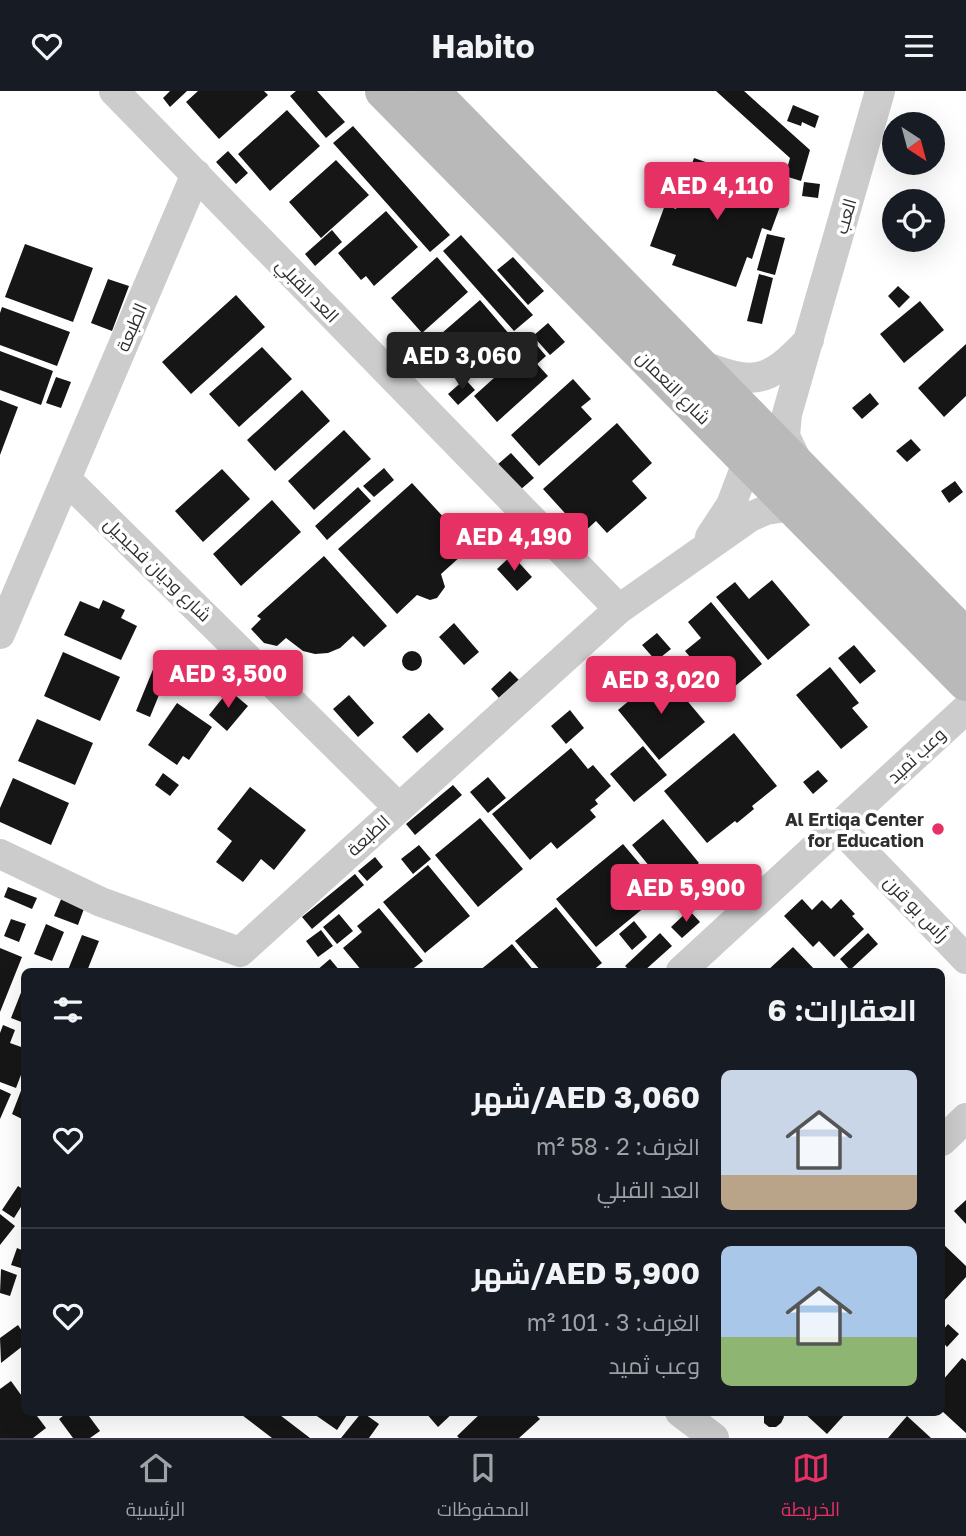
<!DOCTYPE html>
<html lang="ar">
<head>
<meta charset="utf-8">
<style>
  :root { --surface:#171b24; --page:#20242c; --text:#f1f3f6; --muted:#9ea1a6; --line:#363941; --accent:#e53164 }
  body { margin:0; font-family:"Golos Text",Cairo,sans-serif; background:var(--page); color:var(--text); direction:rtl; height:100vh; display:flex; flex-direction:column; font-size:26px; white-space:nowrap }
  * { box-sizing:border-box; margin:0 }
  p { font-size:23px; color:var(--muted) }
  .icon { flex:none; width:38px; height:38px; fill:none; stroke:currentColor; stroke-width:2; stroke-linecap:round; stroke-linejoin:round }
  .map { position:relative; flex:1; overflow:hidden; direction:ltr }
  .details { position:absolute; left:21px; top:877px; width:924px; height:448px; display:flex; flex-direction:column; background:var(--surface); border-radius:10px; box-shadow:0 7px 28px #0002; direction:rtl }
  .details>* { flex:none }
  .needle { width:46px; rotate:144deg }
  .buttons { position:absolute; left:882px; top:21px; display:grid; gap:14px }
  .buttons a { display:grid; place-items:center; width:63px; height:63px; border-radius:50%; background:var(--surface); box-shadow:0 7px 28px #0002; font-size:35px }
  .price { position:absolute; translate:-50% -60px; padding:0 16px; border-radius:7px; background:var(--accent); color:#fff; font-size:23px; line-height:46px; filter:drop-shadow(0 2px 4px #0008) }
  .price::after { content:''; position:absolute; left:50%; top:42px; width:21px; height:16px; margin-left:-10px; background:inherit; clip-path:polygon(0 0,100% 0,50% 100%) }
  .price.selected { background:#222; color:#fff }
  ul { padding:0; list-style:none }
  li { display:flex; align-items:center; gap:21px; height:175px; padding:0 28px }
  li+li { border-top:2px solid var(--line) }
  li span { display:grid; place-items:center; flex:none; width:196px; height:140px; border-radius:10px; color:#555 }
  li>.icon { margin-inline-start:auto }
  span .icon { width:84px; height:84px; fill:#fffc; stroke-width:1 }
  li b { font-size:30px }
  h2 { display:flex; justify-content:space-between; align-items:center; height:84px; padding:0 28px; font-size:30px }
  header { display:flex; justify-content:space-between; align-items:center; height:91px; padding:0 28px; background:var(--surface); font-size:32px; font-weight:700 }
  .tabs { display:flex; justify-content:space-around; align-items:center; height:98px; border-top:2px solid var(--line); background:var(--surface); font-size:19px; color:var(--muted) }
  .tabs a { display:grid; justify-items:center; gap:4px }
  .tabs .selected { color:var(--accent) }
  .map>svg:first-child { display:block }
  .building { fill:#161616 }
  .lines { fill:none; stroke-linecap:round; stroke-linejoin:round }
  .street { stroke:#ccc; stroke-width:30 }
  .secondary { stroke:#b9b9b9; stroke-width:38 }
  .poi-dot { fill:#e53164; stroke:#fff; stroke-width:2.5 }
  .labels { text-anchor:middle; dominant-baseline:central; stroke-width:7; stroke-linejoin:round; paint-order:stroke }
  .street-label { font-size:18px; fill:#2f2f2f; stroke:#fff }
  .poi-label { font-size:18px; font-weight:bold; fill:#2f2f2f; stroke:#fff; text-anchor:end }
</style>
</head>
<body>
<header><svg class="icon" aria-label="menu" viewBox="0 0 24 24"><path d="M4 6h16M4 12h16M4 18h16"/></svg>Habito<svg class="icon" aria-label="heart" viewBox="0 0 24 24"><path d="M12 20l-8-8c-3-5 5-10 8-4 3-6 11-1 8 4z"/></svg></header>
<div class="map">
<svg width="966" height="1347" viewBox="0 0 966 1347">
  <rect width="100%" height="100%" fill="#fff"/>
  <!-- building -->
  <path class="building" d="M170 0H187L170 16 163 7Z
    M198 0H264L268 4 219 48 186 11Z
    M296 0H317L345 31 326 47 290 5Z
    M716 0H744L810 59 801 90 785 85 790 67Z
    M793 14 819 25 815 37 802 31 801 35 787 30Z
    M287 19 320 55 270 100 238 63Z
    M353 35 450 144 430 161 333 52Z
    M228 60 248 82 236 93 216 71Z
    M694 67 786 99 771 140 762 137 752 168 747 166 736 196 672 174 676 164 650 155 665 114 676 118Z
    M336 69 369 104 321 147 289 111Z
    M804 91 820 93 818 107 802 105Z
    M386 120 418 156 374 195 366 185 361 189 338 162Z
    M332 139 342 151 315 175 305 163Z
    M767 143 785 147 775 184 757 179Z
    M461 144 533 224 514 240 443 160Z
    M25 153 93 177 73 231 5 206Z
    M437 166 468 201 422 242 391 207Z
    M513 166 544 200 528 214 497 179Z
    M759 183 773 187 762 233 747 230Z
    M108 188 129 195 112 240 91 232Z
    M898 195 910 206 899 217 888 205Z
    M236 204 265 236 191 303 162 271Z
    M480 209 510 244 465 284 434 249Z
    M920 210 944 239 904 272 880 243Z
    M2 216 70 241 57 275 0 254V222Z
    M548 232 565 251 550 264 533 245Z
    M534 251 546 265 537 273 548 285 497 331 474 305Z
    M966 253V305L944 326 918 297Z
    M262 256 292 288 239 336 209 303Z
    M0 260 53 280 41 314 0 299Z
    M56 286 71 291 61 317 46 312Z
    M465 288 475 299 458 314 448 303Z
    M573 288 591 308 581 316 592 328 539 375 511 344Z
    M302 299 330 330 275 380 247 349Z
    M870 302 879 313 862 328 852 317Z
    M0 309 18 316 0 364Z
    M617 332 652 372 632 390 647 407 607 442 596 430 583 442 543 398Z
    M344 339 371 368 314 419 288 390Z
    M911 348 921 359 907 371 896 360Z
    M511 362 534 387 520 399 497 374Z
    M384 377 394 389 374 406 363 395Z
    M222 378 250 408 203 451 175 420Z
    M955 390 963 401 949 412 941 400Z
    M412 392 471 456 441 483 445 496 437 507 430 509 417 504 397 523 338 458Z
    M358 396 371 410 327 449 315 435Z
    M272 409 301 441 241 495 213 463Z
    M512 464 532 486 517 500 497 478Z
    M324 465 387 535 364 556 353 545 340 557 328 562 315 563 303 560 286 547 277 555 264 552 251 538 261 528 257 525Z
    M772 489 810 534 768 569 716 506 735 491 749 508Z
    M103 509 125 519 121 527 137 535 121 569 64 544 80 510 99 518Z
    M711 511 762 573 723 605 685 560 701 547 688 531Z
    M454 532 479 561 464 574 439 546Z
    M657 542 671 558 656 570 642 554Z
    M854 554 876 580 860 593 838 567Z
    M402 570a10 10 0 1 1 20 0a10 10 0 1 1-20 0Z
    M63 561 120 586 100 630 44 605Z
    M188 561 215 589 200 604 173 575Z
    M154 576 168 582 150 626 136 620Z
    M830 576 859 612 852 617 868 636 841 658 796 604Z
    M510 580 519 589 499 607 491 598Z
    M663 581 705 631 659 669 618 619Z
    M229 599 248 615 227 640 209 624Z
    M349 604 374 632 358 646 333 618Z
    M177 612 212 636 189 669 183 665 177 674 148 654Z
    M570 619 584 637 566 653 551 635Z
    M429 622 444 638 417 662 402 646Z
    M37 628 93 652 75 694 18 670Z
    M734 642 777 695 752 715 754 718 737 732 735 730 707 752 664 700Z
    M643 655 667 684 634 711 610 683Z
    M571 657 588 678 593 674 611 695 595 709 598 713 590 719 596 726 557 758 551 751 530 769 492 723Z
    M818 679 828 690 813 703 803 691Z
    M163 682 179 694 170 705 155 694Z
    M488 686 506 707 488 722 470 701Z
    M13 687 69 712 51 754 0 731V717Z
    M453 694 462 704 415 744 406 733Z
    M250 696 306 739 274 779 261 768 243 791 216 771 232 750 217 738Z
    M480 727 523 778 478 816 435 764Z
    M663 728 699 772 668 798 632 754Z
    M623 753 644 778 632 787 651 811 596 856 556 808Z
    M419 754 431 768 413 783 401 768Z
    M375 766 383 776 367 790 358 780Z
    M428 774 470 825 425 862 383 811Z
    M355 783 364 794 312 838 302 826Z
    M691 786 706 803 690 816 675 799Z
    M8 796 37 807 32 818 4 806Z
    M62 806 85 815 78 834 54 825Z
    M802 808 812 819 822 809 831 818 841 808 855 823 852 825 864 838 834 866 819 850 813 856 784 825Z
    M556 816 602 872 592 880H541L515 850Z
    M379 817 423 870 410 880H362L343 857 362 841 357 835Z
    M689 819 700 831 682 847 671 836Z
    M339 823 353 840 337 853 323 836Z
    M11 828 26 833 19 851 4 845Z
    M634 830 647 846 632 859 619 843Z
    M46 833 64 841 52 870 34 863Z
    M321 839 333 855 318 866 306 850Z
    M660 842 672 855 644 880H630L625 875Z
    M868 842 878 853 850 879 840 868Z
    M82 844 99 850 87 880H70L68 879Z
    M512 853 534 880H479Z
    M793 856 816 880H767Z
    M0 857 22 866 0 921Z
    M330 868 340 880H316Z
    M24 894V932L11 927Z
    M3 934 15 939 10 952 24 957V976L16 997 0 991V942Z
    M24 992V1029L12 1023Z
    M0 998 11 1003 0 1028Z
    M18 1095 24 1099V1111L14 1127 2 1119Z
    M966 1109V1133L954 1120Z
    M0 1123 15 1135 0 1154Z
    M942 1152 966 1175V1186L943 1211 942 1209Z
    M17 1157 24 1160V1178L11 1174Z
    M1 1178 17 1184 10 1205 0 1202Z
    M948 1233 959 1243 947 1256 942 1250V1240Z
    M18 1234 24 1243V1254L1 1272 0 1247Z
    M962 1267 966 1270V1342L942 1320V1290Z
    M11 1290 24 1308V1321H34L46 1337 33 1347H0V1298Z
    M68 1321H86L100 1340 90 1347H73L59 1328Z
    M238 1321H276L310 1347H272Z
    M311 1321H349L337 1339Z
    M362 1321 379 1333 369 1347H341Z
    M425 1321H454L438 1336Z
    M482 1321H533L540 1328 519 1347H459L457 1345Z
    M764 1321H782L784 1326 781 1332 776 1336H769L764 1332Z
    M803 1321H847L827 1343Z
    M907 1325 931 1347H888Z"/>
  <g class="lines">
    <!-- street -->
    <path class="street" d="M114 0 619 518
      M699 273C753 295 768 293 809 249
      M798 372 785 345 787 323 880 0
      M66 388 398 716
      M710 446 731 414 748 369
      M0 543 196 83
      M839 736 966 868
      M0 763 101 811 240 861 619 518 750 426 766 419 793 415
      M681 880 966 618
      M942 1050 966 1027
      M680 1321 714 1347"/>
    <!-- secondary -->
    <path class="secondary" d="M384 0 966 591
      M430 0 966 547"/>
  </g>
  <!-- markers -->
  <circle class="poi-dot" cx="938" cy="738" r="7"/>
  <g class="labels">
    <!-- street labels -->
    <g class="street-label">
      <text transform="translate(845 125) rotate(-74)">العب</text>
      <text transform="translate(308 199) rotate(46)">العد القبلي</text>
      <text transform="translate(131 236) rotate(-67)">الطبعة</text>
      <text transform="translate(674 296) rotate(45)">شارع النعمان</text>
      <text transform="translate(158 478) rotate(44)">شارع وديان فحيحيل</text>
      <text transform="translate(916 664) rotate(-43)">وعب ثميد</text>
      <text transform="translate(368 744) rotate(-43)">الطبعة</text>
      <text transform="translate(917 817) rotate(46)">رأس بو قرن</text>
    </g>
    <!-- poi labels -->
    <g class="poi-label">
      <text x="924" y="728">Al Ertiqa Center<tspan x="924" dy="21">for Education</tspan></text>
    </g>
  </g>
</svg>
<div class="buttons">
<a><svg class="needle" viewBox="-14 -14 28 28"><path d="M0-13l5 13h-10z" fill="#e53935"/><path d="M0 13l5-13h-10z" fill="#9ea1a6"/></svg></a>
<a><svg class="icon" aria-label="locate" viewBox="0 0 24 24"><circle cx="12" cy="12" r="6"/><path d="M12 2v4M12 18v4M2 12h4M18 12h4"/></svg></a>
</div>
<b class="price" style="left:717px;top:131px">AED 4,110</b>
<b class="price selected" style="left:462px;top:301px">AED 3,060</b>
<b class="price" style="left:514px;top:482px">AED 4,190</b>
<b class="price" style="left:228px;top:619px">AED 3,500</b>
<b class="price" style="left:661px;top:625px">AED 3,020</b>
<b class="price" style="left:686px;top:833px">AED 5,900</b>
<section class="details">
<h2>العقارات: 6<svg class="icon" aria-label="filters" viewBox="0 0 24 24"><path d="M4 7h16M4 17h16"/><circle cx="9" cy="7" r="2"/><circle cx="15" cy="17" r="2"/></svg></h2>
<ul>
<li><span style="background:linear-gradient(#c9d6e8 75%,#b9a48a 0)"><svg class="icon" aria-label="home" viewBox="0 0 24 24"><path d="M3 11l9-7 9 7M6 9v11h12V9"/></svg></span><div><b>AED 3,060/شهر</b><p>الغرف: 2 · 58 m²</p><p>العد القبلي</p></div><svg class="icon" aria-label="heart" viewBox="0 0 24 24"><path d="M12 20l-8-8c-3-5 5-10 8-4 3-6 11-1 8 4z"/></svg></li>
<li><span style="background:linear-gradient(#a9c7e8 65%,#8fb573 0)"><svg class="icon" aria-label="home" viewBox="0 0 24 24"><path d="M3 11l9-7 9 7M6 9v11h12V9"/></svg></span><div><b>AED 5,900/شهر</b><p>الغرف: 3 · 101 m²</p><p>وعب ثميد</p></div><svg class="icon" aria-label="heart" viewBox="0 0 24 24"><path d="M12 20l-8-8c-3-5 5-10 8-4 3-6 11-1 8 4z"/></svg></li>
</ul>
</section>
</div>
<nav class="tabs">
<a class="selected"><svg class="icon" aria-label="map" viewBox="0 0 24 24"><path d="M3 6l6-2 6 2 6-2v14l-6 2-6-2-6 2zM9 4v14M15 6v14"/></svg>الخريطة</a>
<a><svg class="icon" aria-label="saved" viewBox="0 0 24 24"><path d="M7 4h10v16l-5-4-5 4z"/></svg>المحفوظات</a>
<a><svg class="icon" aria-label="home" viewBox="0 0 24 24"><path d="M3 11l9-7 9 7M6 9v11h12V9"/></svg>الرئيسية</a>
</nav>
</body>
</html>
